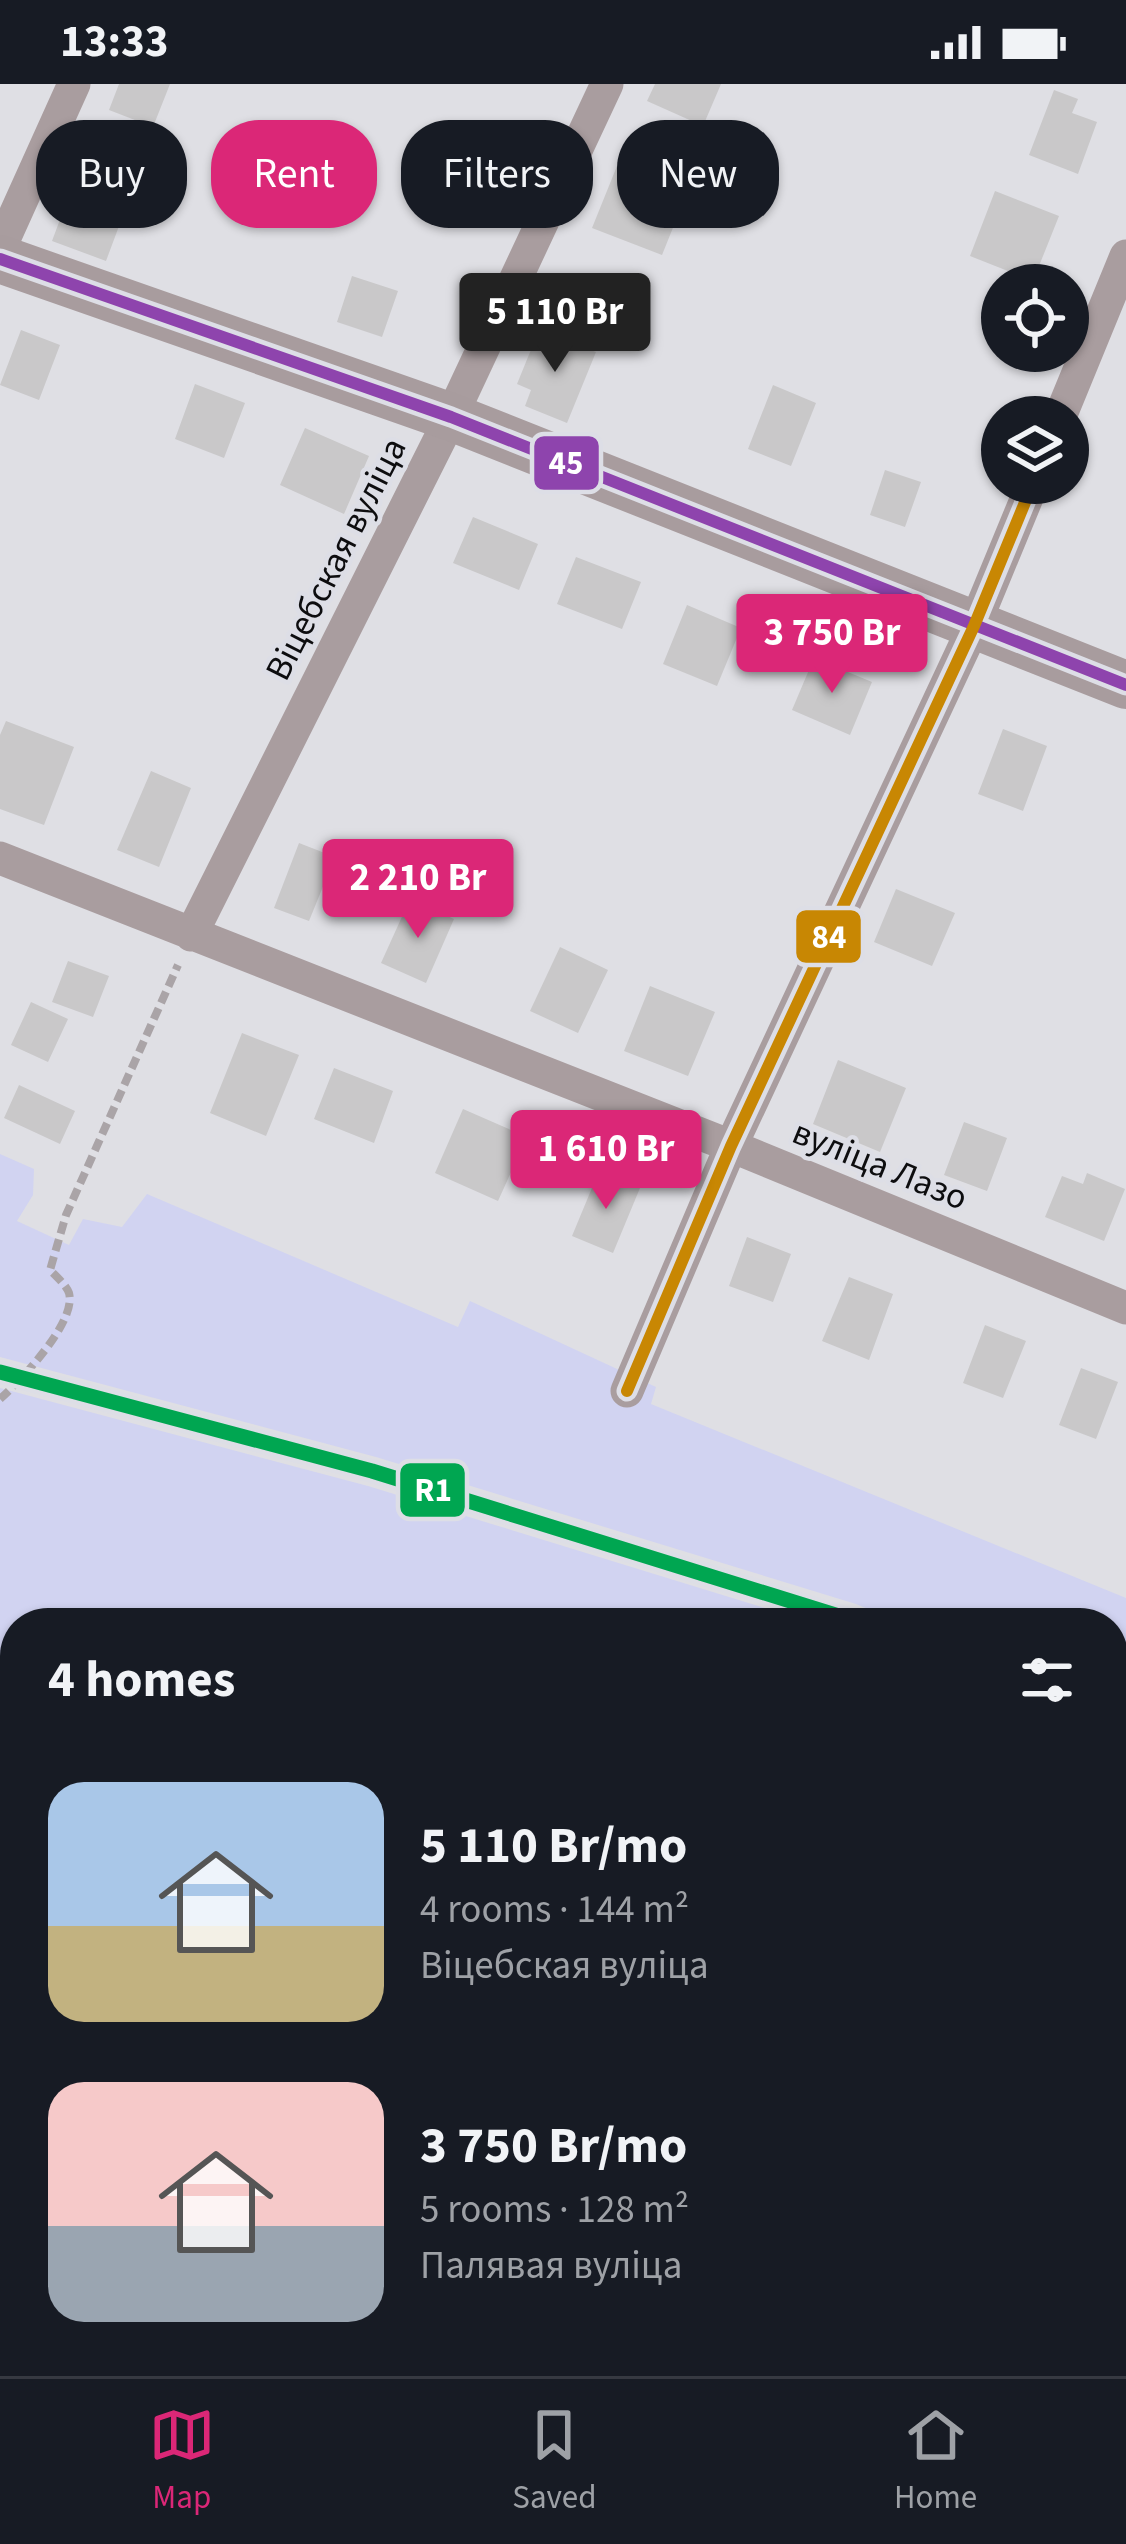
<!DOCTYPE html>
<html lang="en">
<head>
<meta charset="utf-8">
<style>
  :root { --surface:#171b24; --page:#242831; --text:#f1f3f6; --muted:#9ea1a6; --line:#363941; --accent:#db2777 }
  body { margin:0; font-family:"Source Sans 3",sans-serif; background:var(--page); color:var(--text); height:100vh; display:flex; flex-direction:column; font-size:45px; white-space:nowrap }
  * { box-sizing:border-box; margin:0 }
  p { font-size:39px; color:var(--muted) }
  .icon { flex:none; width:66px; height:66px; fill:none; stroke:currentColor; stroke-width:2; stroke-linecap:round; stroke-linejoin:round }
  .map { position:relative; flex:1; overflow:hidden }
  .details { position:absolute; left:0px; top:1524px; width:1128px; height:768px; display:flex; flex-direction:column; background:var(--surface); border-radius:48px 48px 0 0; box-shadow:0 3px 9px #0004 }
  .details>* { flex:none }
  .hud { position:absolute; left:36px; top:36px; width:1056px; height:108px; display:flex; gap:24px }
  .tools { position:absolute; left:981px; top:180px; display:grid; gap:24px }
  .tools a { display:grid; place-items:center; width:108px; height:108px; border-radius:50%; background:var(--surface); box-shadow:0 3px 9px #0004; font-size:60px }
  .price { position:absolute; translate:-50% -102px; padding:0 27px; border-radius:12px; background:var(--accent); color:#fff; font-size:39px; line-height:78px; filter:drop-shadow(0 3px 6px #0008) }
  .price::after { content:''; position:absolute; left:50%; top:72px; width:36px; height:27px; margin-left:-18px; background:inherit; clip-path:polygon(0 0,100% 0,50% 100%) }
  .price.on { background:#222; color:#fff }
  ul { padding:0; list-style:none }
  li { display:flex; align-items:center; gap:36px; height:300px; padding:0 48px }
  li span { display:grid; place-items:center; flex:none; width:336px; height:240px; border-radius:36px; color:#555 }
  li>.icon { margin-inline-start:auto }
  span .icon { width:144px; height:144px; fill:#fffc; stroke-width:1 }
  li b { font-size:51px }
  h2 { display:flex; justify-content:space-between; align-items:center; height:144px; padding:0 48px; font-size:51px }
  .chip { padding:0 42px; border-radius:48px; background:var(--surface); box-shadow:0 3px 9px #0004; font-size:42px; line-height:108px }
  .chip.on { background:var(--accent); color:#fff }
  .status { display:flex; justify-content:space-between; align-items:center; height:84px; padding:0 60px; background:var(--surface); direction:ltr }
  .status svg { height:33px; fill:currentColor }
  .dock { display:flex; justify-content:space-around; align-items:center; height:168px; border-top:3px solid var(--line); background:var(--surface); font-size:33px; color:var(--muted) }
  .dock a { display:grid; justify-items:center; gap:6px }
  .dock .on { color:var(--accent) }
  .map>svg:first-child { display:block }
  .green { fill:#d1d3f1 }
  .building { fill:#c9c8c9 }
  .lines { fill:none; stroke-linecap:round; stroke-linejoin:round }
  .path { stroke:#aaa4a7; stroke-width:8; stroke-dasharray:12 6; stroke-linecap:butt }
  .lane { stroke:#a99d9f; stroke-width:16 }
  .street { stroke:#a99d9f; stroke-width:33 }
  .secondary { stroke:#a89c9e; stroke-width:48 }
  .bus-1-casing { stroke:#dddee6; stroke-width:21 }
  .bus-2-casing { stroke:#dddee6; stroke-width:21 }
  .bus-1 { stroke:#8e44ad; stroke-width:12 }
  .bus-2 { stroke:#c88703; stroke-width:12 }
  .rail-1-casing { stroke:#dddee6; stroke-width:24 }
  .rail-1 { stroke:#00a651; stroke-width:15 }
  .labels { text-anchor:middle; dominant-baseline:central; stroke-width:9; stroke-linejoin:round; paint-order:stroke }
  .street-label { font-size:36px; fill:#0d0d0f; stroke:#dddee6 }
  .line-badge { stroke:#dddee6; stroke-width:4.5 }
  .badge-label { font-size:33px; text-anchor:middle; font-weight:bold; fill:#fff }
</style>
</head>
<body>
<div class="status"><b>13:33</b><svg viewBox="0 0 49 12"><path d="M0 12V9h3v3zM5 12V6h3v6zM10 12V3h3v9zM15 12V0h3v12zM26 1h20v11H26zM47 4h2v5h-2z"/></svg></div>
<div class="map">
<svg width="1126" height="2292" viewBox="0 0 1126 2292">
  <rect width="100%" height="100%" fill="#dfdfe4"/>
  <!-- green -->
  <path class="green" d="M0 1070 34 1085 33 1111 17 1137 69 1161 83 1135 122 1143 147 1110 458 1243 470 1217 656 1303 651 1320 1126 1514V1633L1113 1628V1539H901L856 1520 376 1373 0 1273Z
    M0 1304 368 1402 814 1539H15V1900L0 1886Z
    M1113 1661 1126 1666V2292H596L574 2277H1113Z"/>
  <!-- building -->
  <path class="building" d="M119 0H170L153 43 109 26Z
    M655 0H721L703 42 647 17Z
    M1054 6 1078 15 1072 29 1097 38 1078 90 1029 71Z
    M445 69 474 82 463 103 483 113 469 144 420 121Z
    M617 82 687 109 662 171 592 144Z
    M71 106 125 126 106 177 52 157Z
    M995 107 1059 132 1033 197 970 172Z
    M352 192 398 207 382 253 337 238Z
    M21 246 60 261 39 316 0 301Z
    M539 246 596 268 567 339 525 322 531 306 517 300Z
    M195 300 245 319 224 374 175 355Z
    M773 301 816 319 791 382 748 365Z
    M305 344 369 372 344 430 280 401Z
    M885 386 921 398 905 443 870 431Z
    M473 433 538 460 519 506 453 479Z
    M576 473 641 498 622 545 557 520Z
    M687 521 741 544 717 602 663 580Z
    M814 574 872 598 850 651 792 626Z
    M6 637 74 663 44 741 0 725V651Z
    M1003 645 1047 662 1023 727 978 710Z
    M151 687 191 704 159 783 117 766Z
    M299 759 335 773 309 837 274 824Z
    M896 805 955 829 932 882 874 858Z
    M410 815 454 835 426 899 381 879Z
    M560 863 608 886 578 949 530 927Z
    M68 877 109 892 93 933 52 918Z
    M650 902 715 928 688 992 624 967Z
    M31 918 68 935 48 978 11 961Z
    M242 949 299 971 266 1052 210 1029Z
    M838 976 906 1004 880 1068 813 1040Z
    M334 984 393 1007 374 1059 314 1035Z
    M19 1001 75 1027 60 1060 4 1034Z
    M463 1025 527 1053 498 1117 435 1089Z
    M964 1038 1007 1054 987 1107 944 1091Z
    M599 1087 640 1104 613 1169 572 1152Z
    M1087 1089 1125 1105 1104 1157 1045 1133 1062 1092 1083 1100Z
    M747 1153 791 1170 773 1218 729 1202Z
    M849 1193 893 1210 869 1276 822 1257Z
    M985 1241 1026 1257 1003 1314 963 1299Z
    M1081 1284 1118 1298 1096 1355 1059 1341Z"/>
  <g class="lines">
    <!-- path -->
    <path class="path" d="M0 1315C20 1297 77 1238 69 1209 66 1201 56 1192 50 1186L66 1131 178 881"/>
    <!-- lane -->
    <path class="lane" d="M0 1949 15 1961
      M459 2292 465 2277"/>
    <!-- street -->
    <path class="street" d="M0 164 74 0
      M1060 333 1126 172
      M0 774 731 1062 1126 1224
      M191 851 451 333 607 0
      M627 1307 731 1062 974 542 1033 399"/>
    <!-- secondary -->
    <path class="secondary" d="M0 175 451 333 1126 601"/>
    <!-- bus-1 casing -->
    <g class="bus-1-casing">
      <path id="bus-1" d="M0 175 451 333 1126 601"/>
    </g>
    <!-- bus-2 casing -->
    <g class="bus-2-casing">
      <path id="bus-2" d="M627 1307 731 1062 974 542 1033 399"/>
    </g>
    <!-- bus-1 -->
    <use href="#bus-1" class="bus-1"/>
    <!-- bus-2 -->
    <use href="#bus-2" class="bus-2"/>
    <!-- rail-1 casing -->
    <g class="rail-1-casing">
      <path id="rail-1" d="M0 1288 372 1387 861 1539"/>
    </g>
    <!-- rail-1 -->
    <use href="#rail-1" class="rail-1"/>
  </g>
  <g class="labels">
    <!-- street labels -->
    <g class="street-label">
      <text transform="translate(336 475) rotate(-63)">Віцебская вуліца</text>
      <text transform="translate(880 1081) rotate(22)">вуліца Лазо</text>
    </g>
  </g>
  <g class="line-badge">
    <rect x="532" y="350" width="69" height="58" rx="12" fill="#8e44ad"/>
    <rect x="794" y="824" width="69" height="57" rx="12" fill="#c88703"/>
    <rect x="398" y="1377" width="69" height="58" rx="12" fill="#00a651"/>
  </g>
  <g class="badge-label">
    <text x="566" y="390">45</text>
    <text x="829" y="864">84</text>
    <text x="433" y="1417">R1</text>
  </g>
</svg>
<div class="tools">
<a><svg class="icon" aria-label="locate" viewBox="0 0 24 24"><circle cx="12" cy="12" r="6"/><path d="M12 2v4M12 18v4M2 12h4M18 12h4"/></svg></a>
<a><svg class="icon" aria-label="layers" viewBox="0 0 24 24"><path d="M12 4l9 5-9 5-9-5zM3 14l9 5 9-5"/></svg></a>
</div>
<b class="price on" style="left:555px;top:291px">5 110 Br</b>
<b class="price" style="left:832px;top:612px">3 750 Br</b>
<b class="price" style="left:418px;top:857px">2 210 Br</b>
<b class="price" style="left:606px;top:1128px">1 610 Br</b>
<div class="hud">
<a class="chip">Buy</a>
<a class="chip on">Rent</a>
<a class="chip">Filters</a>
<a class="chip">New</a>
</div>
<section class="details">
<h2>4 homes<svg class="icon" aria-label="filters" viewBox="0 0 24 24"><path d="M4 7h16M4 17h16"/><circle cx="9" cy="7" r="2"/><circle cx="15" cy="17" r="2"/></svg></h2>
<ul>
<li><span style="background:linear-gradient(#a9c7e8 60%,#c2b280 0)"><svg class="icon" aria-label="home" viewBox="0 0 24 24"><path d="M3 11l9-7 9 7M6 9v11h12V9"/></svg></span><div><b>5 110 Br/mo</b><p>4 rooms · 144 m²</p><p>Віцебская вуліца</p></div></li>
<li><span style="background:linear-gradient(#f6c9c9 60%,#9aa5b1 0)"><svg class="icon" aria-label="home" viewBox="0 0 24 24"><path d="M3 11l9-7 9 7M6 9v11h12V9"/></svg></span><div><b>3 750 Br/mo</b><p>5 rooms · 128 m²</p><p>Палявая вуліца</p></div></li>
</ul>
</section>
</div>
<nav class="dock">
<a class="on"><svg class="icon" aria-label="map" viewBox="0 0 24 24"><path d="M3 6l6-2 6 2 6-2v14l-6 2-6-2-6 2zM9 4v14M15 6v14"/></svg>Map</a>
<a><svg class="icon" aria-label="saved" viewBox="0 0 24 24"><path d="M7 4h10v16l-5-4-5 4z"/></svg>Saved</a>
<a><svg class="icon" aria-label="home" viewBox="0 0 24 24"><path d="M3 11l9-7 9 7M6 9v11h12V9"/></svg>Home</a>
</nav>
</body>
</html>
